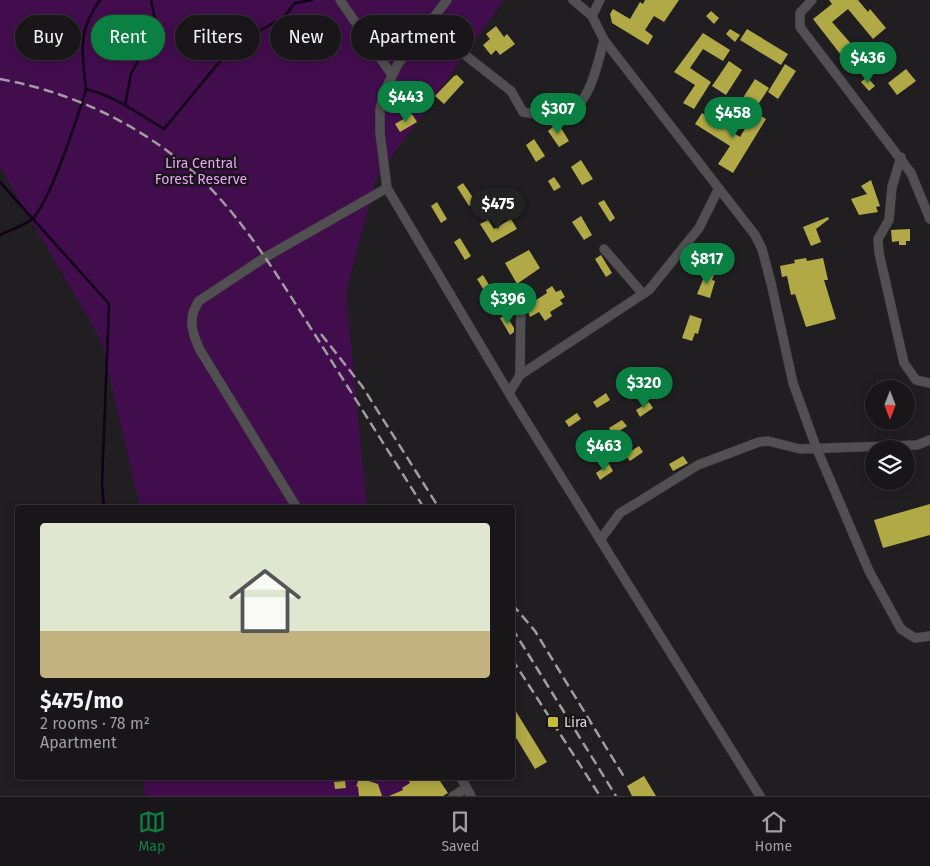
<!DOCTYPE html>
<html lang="en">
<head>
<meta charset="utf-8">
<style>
  :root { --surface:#181619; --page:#211f22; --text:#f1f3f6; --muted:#9f9fa2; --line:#363538; --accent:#0b8043 }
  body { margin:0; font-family:"Fira Sans",sans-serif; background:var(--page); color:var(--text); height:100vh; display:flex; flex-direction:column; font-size:19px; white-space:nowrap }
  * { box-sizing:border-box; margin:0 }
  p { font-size:16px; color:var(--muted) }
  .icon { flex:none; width:28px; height:28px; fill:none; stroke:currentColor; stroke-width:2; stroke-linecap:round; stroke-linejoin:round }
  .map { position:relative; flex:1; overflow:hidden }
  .side { position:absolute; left:15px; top:505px; width:500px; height:275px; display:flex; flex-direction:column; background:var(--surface); border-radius:5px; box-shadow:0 2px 12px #0003,0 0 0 1px var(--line) }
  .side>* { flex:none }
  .hud { position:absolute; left:15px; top:15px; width:500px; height:45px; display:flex; gap:10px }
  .needle { width:32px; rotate:180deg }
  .buttons { position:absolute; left:865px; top:380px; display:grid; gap:10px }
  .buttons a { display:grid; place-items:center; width:50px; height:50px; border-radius:50%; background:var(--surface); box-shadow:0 2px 12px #0003,0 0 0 1px var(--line); font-size:25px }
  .price { position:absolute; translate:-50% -42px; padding:0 11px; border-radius:18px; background:var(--accent); color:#fff; font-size:16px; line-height:32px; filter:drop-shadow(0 1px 2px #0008) }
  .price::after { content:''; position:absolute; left:50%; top:30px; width:15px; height:11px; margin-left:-8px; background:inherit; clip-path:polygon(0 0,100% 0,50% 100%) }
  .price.on { background:#222; color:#fff }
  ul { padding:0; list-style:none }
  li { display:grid; align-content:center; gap:10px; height:265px; padding:0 25px }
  li span { display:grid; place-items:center; height:155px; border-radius:5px; color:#555 }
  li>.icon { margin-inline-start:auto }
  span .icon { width:90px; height:90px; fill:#fffc; stroke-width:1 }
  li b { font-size:21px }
  .chip { padding:0 18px; border-radius:22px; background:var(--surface); box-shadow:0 2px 12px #0003,0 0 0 1px var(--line); font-size:18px; line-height:45px }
  .chip.on { background:var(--accent); color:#fff }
  .menu { display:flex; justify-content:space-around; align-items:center; height:70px; border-top:1px solid var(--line); background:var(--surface); font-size:14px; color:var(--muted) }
  .menu a { display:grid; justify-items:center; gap:2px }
  .menu .on { color:var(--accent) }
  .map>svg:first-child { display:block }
  .green { fill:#420d4d }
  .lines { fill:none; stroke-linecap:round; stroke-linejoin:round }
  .stream { stroke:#110017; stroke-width:2.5 }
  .building { fill:#b1a945 }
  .street-casing { stroke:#3c3a3c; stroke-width:10 }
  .street { stroke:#514f52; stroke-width:9 }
  .rail { stroke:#9f9d9f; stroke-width:2.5; stroke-dasharray:10 5; stroke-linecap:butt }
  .poi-dot { fill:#c6bc3c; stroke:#171517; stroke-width:2 }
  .labels { text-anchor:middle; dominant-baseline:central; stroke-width:5; stroke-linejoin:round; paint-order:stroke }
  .park-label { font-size:14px; fill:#eda0fd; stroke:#171517 }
  .poi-label { font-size:14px; fill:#dbd9db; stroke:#171517; text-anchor:start }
</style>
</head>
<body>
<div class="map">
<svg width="930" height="796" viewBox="0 0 930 796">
  <rect width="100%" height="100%" fill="#201e21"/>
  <!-- green -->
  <path class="green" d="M0 0H504L376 179 346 293 367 507H140L101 340 0 167Z
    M143 778H414L418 796H145Z"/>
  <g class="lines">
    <!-- stream -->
    <path class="stream" d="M86 89C82 52 77 31 100 0
      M125 105 131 74 152 34 155 20 151 0
      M0 182 109 304 102 483 104 508
      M0 235C10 230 23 226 31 220 49 206 79 113 86 89 115 96 139 114 164 129L241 36 261 30 284 17 295 3 312 0"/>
  </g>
  <!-- building -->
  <path class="building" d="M645 0H679L664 22 654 16 645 30 653 36 648 45 612 23 610 14 613 9 630 19 640 2 643 4Z
    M829 0H858L868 12 870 9 886 28 873 39 848 9 832 22 868 63 855 73 813 19 832 4Z
    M711 11 719 18 714 24 706 16Z
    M456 22 468 38 462 42 450 26Z
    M496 26 504 37 507 34 515 44 500 55 496 50 491 55 483 45 490 39 486 34Z
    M730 29 740 35 735 42 726 34Z
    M747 29 788 54 781 65 740 40Z
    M703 33 730 50 723 61 703 49 690 68 711 82 694 109 683 103 695 85 674 72Z
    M729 61 742 70 726 95 712 86Z
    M785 64 796 71 778 99 768 92Z
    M906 69 916 81 897 95 888 83Z
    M457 75 464 82 444 104 435 96 454 76Z
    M867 77 875 86 869 91 861 82Z
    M755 79 769 88 753 112 739 104Z
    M755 112 766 119 733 173 718 164 730 146 695 124 702 113 740 137Z
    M412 114 417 122 400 132 395 124Z
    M558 123 569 141 559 147 548 131Z
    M534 139 545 156 536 162 526 145Z
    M581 160 593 179 582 185 571 167Z
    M554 177 561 187 554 191 548 181Z
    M871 180 880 206 876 207 878 212 859 215 851 199 867 194 861 186Z
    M463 183 476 202 469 206 457 187Z
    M604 200 615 218 610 222 598 203Z
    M437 202 447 219 441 223 431 206Z
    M581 216 592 235 584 240 572 222Z
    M828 217 829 219 816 229 821 242 811 246 803 227Z
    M511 219 517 229 492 243 480 224 488 220 494 229Z
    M910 229V241H906V245H899V241L892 242 891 230Z
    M460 238 471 256 465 260 454 242Z
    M529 250 540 268 517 284 505 263Z
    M601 255 612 273 606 277 595 259Z
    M806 258 807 261 823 258 828 280H824L836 319 806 327 795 294 791 295 787 276 782 277 780 266 795 263 794 260Z
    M707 270 715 272 712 280 715 281 710 298 697 294Z
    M483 275 494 293 488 297 477 279Z
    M552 286 556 292 561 290 565 297 560 300 563 304 550 312 552 316 545 321 539 312 530 317 527 309 535 305 533 302 547 293 546 290Z
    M506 315 514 328V332L510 335 500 318Z
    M690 315 702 319 698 334 695 333 692 341 682 338Z
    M633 376 637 382 624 390 620 384Z
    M606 393 610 400 597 408 593 402Z
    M649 402 653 408 640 417 636 410Z
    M577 413 581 419 569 427 565 421Z
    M622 420 627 426 613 435 609 428Z
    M639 446 643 452 630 461 625 455Z
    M683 456 688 463 673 471 669 464Z
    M609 464 613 471 600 480 596 473Z
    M930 504V535L883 548 874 520Z
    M512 705 547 762 535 769 512 731Z
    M644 776 656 796H632L627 786Z
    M359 778 378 784 382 796H359L358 786 356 787Z
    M407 778H438L448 793 443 796H389L403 790 402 788 410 783Z
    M345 781 346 788 335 789 334 782Z"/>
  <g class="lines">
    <!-- street casing -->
    <g class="street-casing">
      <path id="street" d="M340 0 392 75
        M447 0 398 64 385 90 380 109V133L387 188 513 400 760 796
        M573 0 592 16 604 40 755 235 762 249 771 283 793 383 816 447 869 571 901 629 915 638 930 636
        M812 0 800 13V27L911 173 930 219
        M592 16 600 0
        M428 26 511 91 523 112 554 117C590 113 596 68 604 40
        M901 157 892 187 889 220 878 239 879 253 904 363 916 380 930 383
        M604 249 643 294
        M520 375 649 290 699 228 718 190
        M509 393 520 375 521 295
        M297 508 200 350C192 333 187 318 199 301L264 258 387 188
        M600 540 620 513 630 507 698 465 759 442 768 441 800 449 917 445 930 440
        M461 778 471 796
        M453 796 466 788"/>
    </g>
    <!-- street -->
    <use href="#street" class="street"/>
    <!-- rail -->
    <path class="rail" d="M0 79C77 93 150 129 206 184 248 225 287 291 319 341 354 397 389 452 424 508
      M321 334 362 386 439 508
      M512 604 535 631 626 780
      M512 628 616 796
      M512 659 600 796"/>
  </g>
  <!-- markers -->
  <rect class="poi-dot" x="547" y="716" width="12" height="12" rx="2.5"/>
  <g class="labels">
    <!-- park labels -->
    <g class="park-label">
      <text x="201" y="163">Lira Central<tspan x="201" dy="16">Forest Reserve</tspan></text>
    </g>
    <!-- poi labels -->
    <g class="poi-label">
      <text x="564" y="722">Lira</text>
    </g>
  </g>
</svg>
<div class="buttons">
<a><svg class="needle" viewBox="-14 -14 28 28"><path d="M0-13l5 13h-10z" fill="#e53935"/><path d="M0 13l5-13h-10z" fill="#9f9fa2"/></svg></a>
<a><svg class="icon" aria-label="layers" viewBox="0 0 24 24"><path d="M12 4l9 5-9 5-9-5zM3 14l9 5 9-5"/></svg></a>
</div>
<b class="price" style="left:868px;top:84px">$436</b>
<b class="price" style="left:406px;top:123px">$443</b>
<b class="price" style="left:558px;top:135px">$307</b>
<b class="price" style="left:733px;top:139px">$458</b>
<b class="price on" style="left:498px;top:230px">$475</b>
<b class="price" style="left:707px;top:285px">$817</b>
<b class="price" style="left:508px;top:325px">$396</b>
<b class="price" style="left:644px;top:409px">$320</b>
<b class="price" style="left:604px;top:472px">$463</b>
<div class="hud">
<a class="chip">Buy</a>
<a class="chip on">Rent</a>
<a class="chip">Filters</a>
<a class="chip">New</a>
<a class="chip">Apartment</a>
</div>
<section class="side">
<ul>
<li><span style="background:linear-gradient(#dfe7d0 70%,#c2b280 0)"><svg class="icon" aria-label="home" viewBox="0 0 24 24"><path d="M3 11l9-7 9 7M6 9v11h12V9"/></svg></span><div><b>$475/mo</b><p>2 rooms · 78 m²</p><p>Apartment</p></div></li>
</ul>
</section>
</div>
<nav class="menu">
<a class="on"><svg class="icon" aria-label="map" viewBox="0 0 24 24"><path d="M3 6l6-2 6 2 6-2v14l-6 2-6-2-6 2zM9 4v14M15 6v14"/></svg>Map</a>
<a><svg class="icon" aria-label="saved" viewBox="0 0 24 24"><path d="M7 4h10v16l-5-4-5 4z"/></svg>Saved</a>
<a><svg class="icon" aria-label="home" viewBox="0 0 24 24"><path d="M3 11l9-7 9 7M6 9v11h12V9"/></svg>Home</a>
</nav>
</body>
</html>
